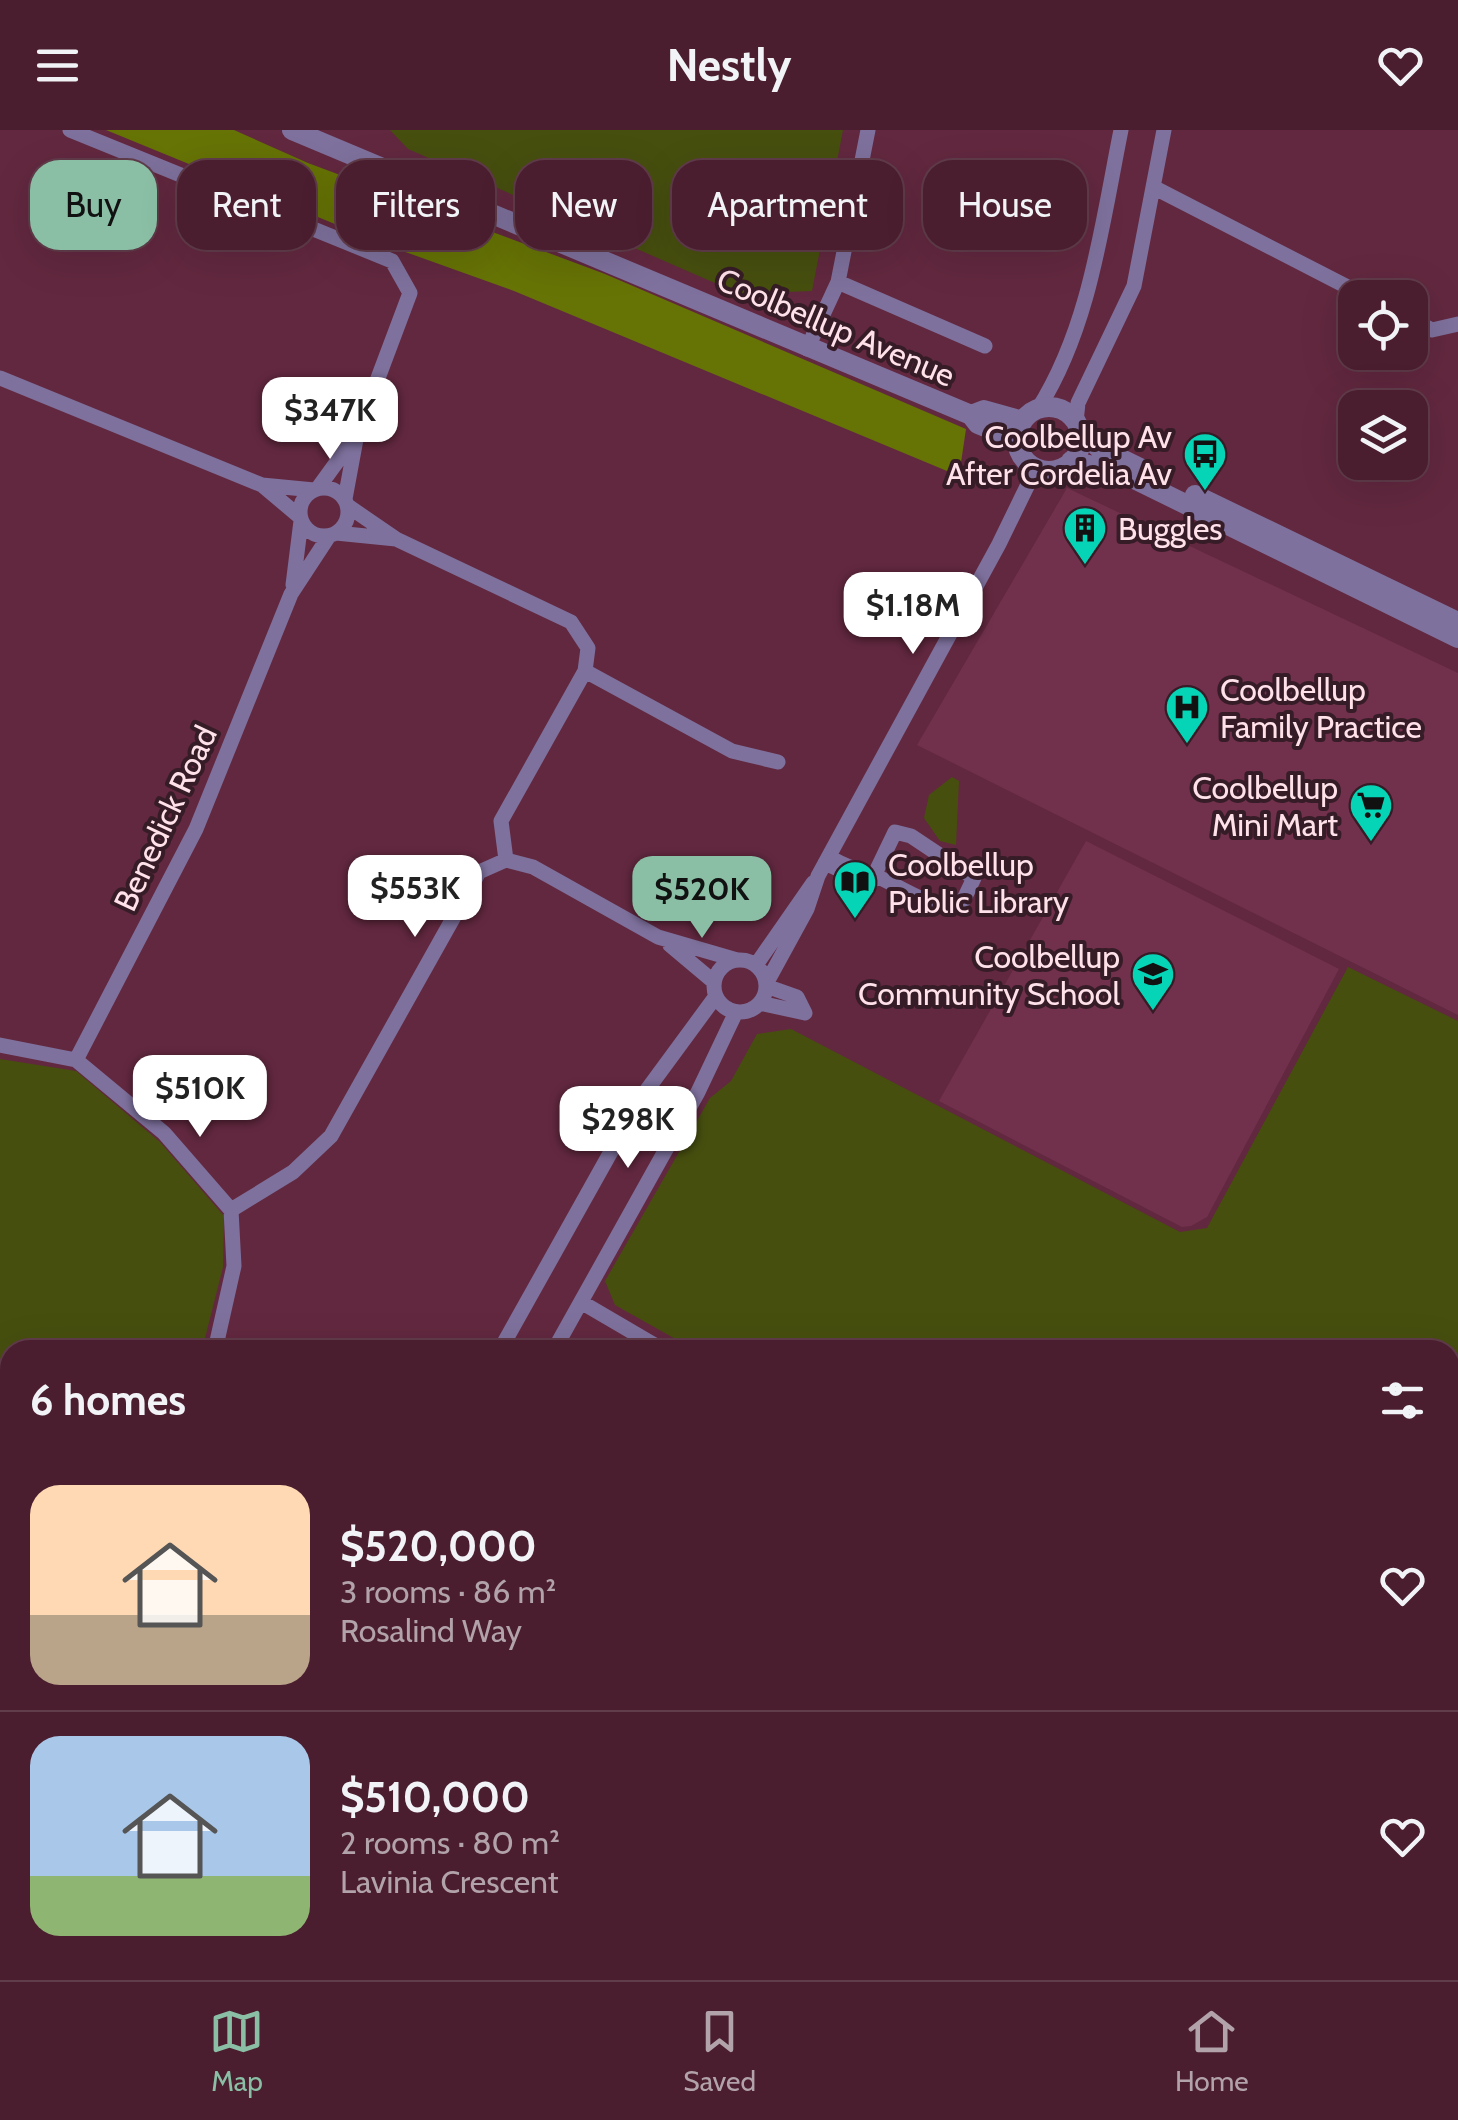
<!DOCTYPE html>
<html lang="en">
<head>
<meta charset="utf-8">
<style>
  :root { --surface:#4a1e2f; --page:#542b3b; --text:#f1f3f6; --muted:#b2a2aa; --line:#613c4b; --accent:#8abfa5 }
  body { margin:0; font-family:Cabin,sans-serif; background:var(--page); color:var(--text); height:100vh; display:flex; flex-direction:column; font-size:38px; white-space:nowrap }
  * { box-sizing:border-box; margin:0 }
  p { font-size:32px; color:var(--muted) }
  .icon { flex:none; width:55px; height:55px; fill:none; stroke:currentColor; stroke-width:2; stroke-linecap:round; stroke-linejoin:round }
  .map { position:relative; flex:1; overflow:hidden }
  .side { position:absolute; left:0px; top:1210px; width:1460px; height:640px; display:flex; flex-direction:column; background:var(--surface); border-radius:30px 30px 0 0; box-shadow:0 10px 40px #0002,0 0 0 2px var(--line) }
  .side>* { flex:none }
  .guide { position:absolute; left:30px; top:30px; width:1400px; height:90px; display:flex; gap:20px }
  .tools { position:absolute; left:1338px; top:150px; display:grid; gap:20px }
  .tools a { display:grid; place-items:center; width:90px; height:90px; border-radius:20px; background:var(--surface); box-shadow:0 10px 40px #0002,0 0 0 2px var(--line); font-size:50px }
  .price { position:absolute; translate:-50% -85px; padding:0 22px; border-radius:20px; background:#fff; color:#222; font-size:32px; line-height:65px; filter:drop-shadow(0 2px 5px #0008) }
  .price::after { content:''; position:absolute; left:50%; top:60px; width:30px; height:22px; margin-left:-15px; background:inherit; clip-path:polygon(0 0,100% 0,50% 100%) }
  .price.active { background:var(--accent); color:#111 }
  ul { padding:0; list-style:none }
  li { display:flex; align-items:center; gap:30px; height:250px; padding:0 30px }
  li+li { border-top:2px solid var(--line) }
  li span { display:grid; place-items:center; flex:none; width:280px; height:200px; border-radius:30px; color:#555 }
  li>.icon { margin-inline-start:auto }
  span .icon { width:120px; height:120px; fill:#fffc; stroke-width:1 }
  li b { font-size:42px }
  h2 { display:flex; justify-content:space-between; align-items:center; height:120px; padding:0 30px; font-size:42px }
  .pill { padding:0 35px; border-radius:30px; background:var(--surface); box-shadow:0 10px 40px #0002,0 0 0 2px var(--line); font-size:35px; line-height:90px }
  .pill.active { background:var(--accent); color:#111 }
  header { display:flex; justify-content:space-between; align-items:center; height:130px; padding:0 30px; background:var(--surface); font-size:45px; font-weight:700 }
  .tab-bar { display:flex; justify-content:space-around; align-items:center; height:140px; border-top:2px solid var(--line); background:var(--surface); font-size:28px; color:var(--muted) }
  .tab-bar a { display:grid; justify-items:center; gap:5px }
  .tab-bar .active { color:var(--accent) }
  .map>svg:first-child { display:block }
  .built { fill:#71314c }
  .green { fill:#474f0f }
  .forest { fill:#667305 }
  .lines { fill:none; stroke-linecap:round; stroke-linejoin:round }
  .minor { stroke:#7e719d; stroke-width:15 }
  .tertiary { stroke:#7e719d; stroke-width:20 }
  .labels { text-anchor:middle; dominant-baseline:central; stroke-width:8; stroke-linejoin:round; paint-order:stroke }
  .street-label { font-size:32px; fill:#ffe1ea; stroke:#361c26 }
  .poi-label { font-size:32px; fill:#ffe1ea; stroke:#361c26; text-anchor:end }
</style>
</head>
<body>
<header><svg class="icon" aria-label="menu" viewBox="0 0 24 24"><path d="M4 6h16M4 12h16M4 18h16"/></svg>Nestly<svg class="icon" aria-label="heart" viewBox="0 0 24 24"><path d="M12 20l-8-8c-3-5 5-10 8-4 3-6 11-1 8 4z"/></svg></header>
<div class="map">
<svg width="1458" height="1850" viewBox="0 0 1458 1850">
  <rect width="100%" height="100%" fill="#62283f"/>
  <!-- built -->
  <path class="built" d="M1067 358 1458 543V885L917 615Z
    M1086 711 1339 839 1207 1087 1191 1096 1182 1097 939 971Z"/>
  <!-- green -->
  <path class="green" d="M390 0H843L812 161 740 164 408 19Z
    M952 647 959 651 956 715 940 711 924 688 929 665Z
    M1348 837 1458 891V1373L1450 1397V1220H695L615 1175 605 1151 710 968 731 951 757 904 791 899 1180 1102 1207 1098Z
    M0 929 76 941 160 1012 224 1086 223 1137 202 1220H10V1498L0 1492Z"/>
  <!-- forest -->
  <path class="forest" d="M106 0H234L308 33 605 144 966 299 959 346 514 161 386 115Z"/>
  <g class="lines">
    <!-- minor -->
    <path class="minor" d="M70 0 392 131 410 163 357 304 345 369
      M1153 57 1369 168
      M838 152 985 216
      M1410 188 1432 200 1458 194
      M807 219 838 152 868 0
      M0 248 262 355 314 360
      M1038 279C1090 197 1102 94 1121 0
      M1076 292 1078 273 1134 156 1164 0
      M262 355 300 387
      M300 382a24 24 0 1 1 48 0a24 24 0 1 1-48 0Z
      M318 358 355 307
      M348 376 396 409 571 492 588 518 585 541 501 691 506 730
      M336 403 396 409
      M293 455 301 391
      M585 541 732 621 778 632
      M825 733 870 754 895 702 911 706 974 748 963 771 953 778C926 775 899 756 874 745 857 741 845 736 829 727
      M670 815 714 852
      M714 856a26 26 0 1 1 52 0a26 26 0 1 1-52 0Z
      M756 835 813 753
      M766 854 807 779 818 746 999 414 1036 338
      M760 873 805 883 797 867 766 856
      M0 915 76 930 164 1003 231 1080 234 1136 215 1220
      M76 930 196 699 291 464 329 406
      M231 1080 293 1042 331 1006 479 742 506 730 533 737 658 807 737 830
      M581 1172 663 1220
      M500 1220 641 968 716 866
      M554 1220 698 962 736 882
      M0 1518 10 1524
      M0 1608 10 1590
      M668 1840 686 1850
      M1207 1840 1213 1850
      M167 1850 170 1840
      M203 1850 209 1840
      M493 1850 499 1840"/>
    <!-- tertiary -->
    <path class="tertiary" d="M292 0 971 285 978 294 1017 310
      M1017 309a32 32 0 1 1 64 0a32 32 0 1 1-64 0Z
      M971 285 984 280 1023 291
      M1080 301 1099 318 1142 339
      M1071 331 1120 342 1458 508
      M1195 365 1458 492"/>
  </g>
  <!-- icons -->
  <defs>
    <g id="bus-pin" transform="scale(2.25)"><path d="M0 17L-7.5 6A9.5 9.5 0 1 1 7.5 6Z" fill="#05d5b6" stroke="#361c26"/><path d="M-5-6H5V4H4V6H2V4H-2V6H-4V4H-5ZM-3.5-4V0h7V-4ZM-3.5 1.2v1.5H-2V1.2ZM2 1.2v1.5H3.5V1.2Z" fill="#111"/></g>
    <g id="building-pin" transform="scale(2.25)"><path d="M0 17L-7.5 6A9.5 9.5 0 1 1 7.5 6Z" fill="#05d5b6" stroke="#361c26"/><path d="M-4-6H4V6H1V3H-1V6H-4ZM-2.5-4.3h1.7v1.8h-1.7ZM.8-4.3h1.7v1.8H.8ZM-2.5-1h1.7V.8h-1.7ZM.8-1h1.7V.8H.8Z" fill="#111"/></g>
    <g id="hospital-pin" transform="scale(2.25)"><path d="M0 17L-7.5 6A9.5 9.5 0 1 1 7.5 6Z" fill="#05d5b6" stroke="#361c26"/><path d="M-5-5h3v3.5h4V-5h3V5h-3V1.5h-4V5h-3Z" fill="#111"/></g>
    <g id="supermarket-pin" transform="scale(2.25)"><path d="M0 17L-7.5 6A9.5 9.5 0 1 1 7.5 6Z" fill="#05d5b6" stroke="#361c26"/><path d="M-6-5.5h2.5l.6 2H6L4.5 2H-2.5L-4.4-4H-6ZM-1.5 3.2a1.3 1.3 0 1 0 .1 0ZM3 3.2a1.3 1.3 0 1 0 .1 0Z" fill="#111"/></g>
    <g id="library-pin" transform="scale(2.25)"><path d="M0 17L-7.5 6A9.5 9.5 0 1 1 7.5 6Z" fill="#05d5b6" stroke="#361c26"/><path d="M-6-4Q-3-5.5-.7-3.5V5Q-3 3-6 4ZM6-4Q3-5.5 .7-3.5V5Q3 3 6 4Z" fill="#111"/></g>
    <g id="school-pin" transform="scale(2.25)"><path d="M0 17L-7.5 6A9.5 9.5 0 1 1 7.5 6Z" fill="#05d5b6" stroke="#361c26"/><path d="M0-5L7-2L0 1L-7-2ZM-4 1L0 2.5L4 1V4Q0 6-4 4Z" fill="#111"/></g>
  </defs>
  <g fill-rule="evenodd">
    <use href="#bus-pin" x="1205" y="324"/>
    <use href="#building-pin" x="1085" y="398"/>
    <use href="#hospital-pin" x="1187" y="577"/>
    <use href="#supermarket-pin" x="1371" y="675"/>
    <use href="#library-pin" x="855" y="752"/>
    <use href="#school-pin" x="1153" y="844"/>
  </g>
  <g class="labels">
    <!-- street labels -->
    <g class="street-label">
      <text transform="translate(836 197) rotate(23)">Coolbellup Avenue</text>
      <text transform="translate(165 688) rotate(-65)">Benedick Road</text>
    </g>
    <!-- poi labels -->
    <g class="poi-label">
      <text x="1172" y="306">Coolbellup Av<tspan x="1172" dy="37">After Cordelia Av</tspan></text>
      <text x="1118" y="398" text-anchor="start">Buggles</text>
      <text x="1220" y="559" text-anchor="start">Coolbellup<tspan x="1220" dy="37">Family Practice</tspan></text>
      <text x="1338" y="657">Coolbellup<tspan x="1338" dy="37">Mini Mart</tspan></text>
      <text x="888" y="734" text-anchor="start">Coolbellup<tspan x="888" dy="37">Public Library</tspan></text>
      <text x="1120" y="826">Coolbellup<tspan x="1120" dy="37">Community School</tspan></text>
    </g>
  </g>
</svg>
<div class="tools">
<a><svg class="icon" aria-label="locate" viewBox="0 0 24 24"><circle cx="12" cy="12" r="6"/><path d="M12 2v4M12 18v4M2 12h4M18 12h4"/></svg></a>
<a><svg class="icon" aria-label="layers" viewBox="0 0 24 24"><path d="M12 4l9 5-9 5-9-5zM3 14l9 5 9-5"/></svg></a>
</div>
<b class="price" style="left:330px;top:332px">$347K</b>
<b class="price" style="left:913px;top:527px">$1.18M</b>
<b class="price" style="left:415px;top:810px">$553K</b>
<b class="price active" style="left:702px;top:811px">$520K</b>
<b class="price" style="left:200px;top:1010px">$510K</b>
<b class="price" style="left:628px;top:1041px">$298K</b>
<div class="guide">
<a class="pill active">Buy</a>
<a class="pill">Rent</a>
<a class="pill">Filters</a>
<a class="pill">New</a>
<a class="pill">Apartment</a>
<a class="pill">House</a>
</div>
<section class="side">
<h2>6 homes<svg class="icon" aria-label="filters" viewBox="0 0 24 24"><path d="M4 7h16M4 17h16"/><circle cx="9" cy="7" r="2"/><circle cx="15" cy="17" r="2"/></svg></h2>
<ul>
<li><span style="background:linear-gradient(#ffd9b3 65%,#b9a48a 0)"><svg class="icon" aria-label="home" viewBox="0 0 24 24"><path d="M3 11l9-7 9 7M6 9v11h12V9"/></svg></span><div><b>$520,000</b><p>3 rooms · 86 m²</p><p>Rosalind Way</p></div><svg class="icon" aria-label="heart" viewBox="0 0 24 24"><path d="M12 20l-8-8c-3-5 5-10 8-4 3-6 11-1 8 4z"/></svg></li>
<li><span style="background:linear-gradient(#a9c7e8 70%,#8fb573 0)"><svg class="icon" aria-label="home" viewBox="0 0 24 24"><path d="M3 11l9-7 9 7M6 9v11h12V9"/></svg></span><div><b>$510,000</b><p>2 rooms · 80 m²</p><p>Lavinia Crescent</p></div><svg class="icon" aria-label="heart" viewBox="0 0 24 24"><path d="M12 20l-8-8c-3-5 5-10 8-4 3-6 11-1 8 4z"/></svg></li>
</ul>
</section>
</div>
<nav class="tab-bar">
<a class="active"><svg class="icon" aria-label="map" viewBox="0 0 24 24"><path d="M3 6l6-2 6 2 6-2v14l-6 2-6-2-6 2zM9 4v14M15 6v14"/></svg>Map</a>
<a><svg class="icon" aria-label="saved" viewBox="0 0 24 24"><path d="M7 4h10v16l-5-4-5 4z"/></svg>Saved</a>
<a><svg class="icon" aria-label="home" viewBox="0 0 24 24"><path d="M3 11l9-7 9 7M6 9v11h12V9"/></svg>Home</a>
</nav>
</body>
</html>
